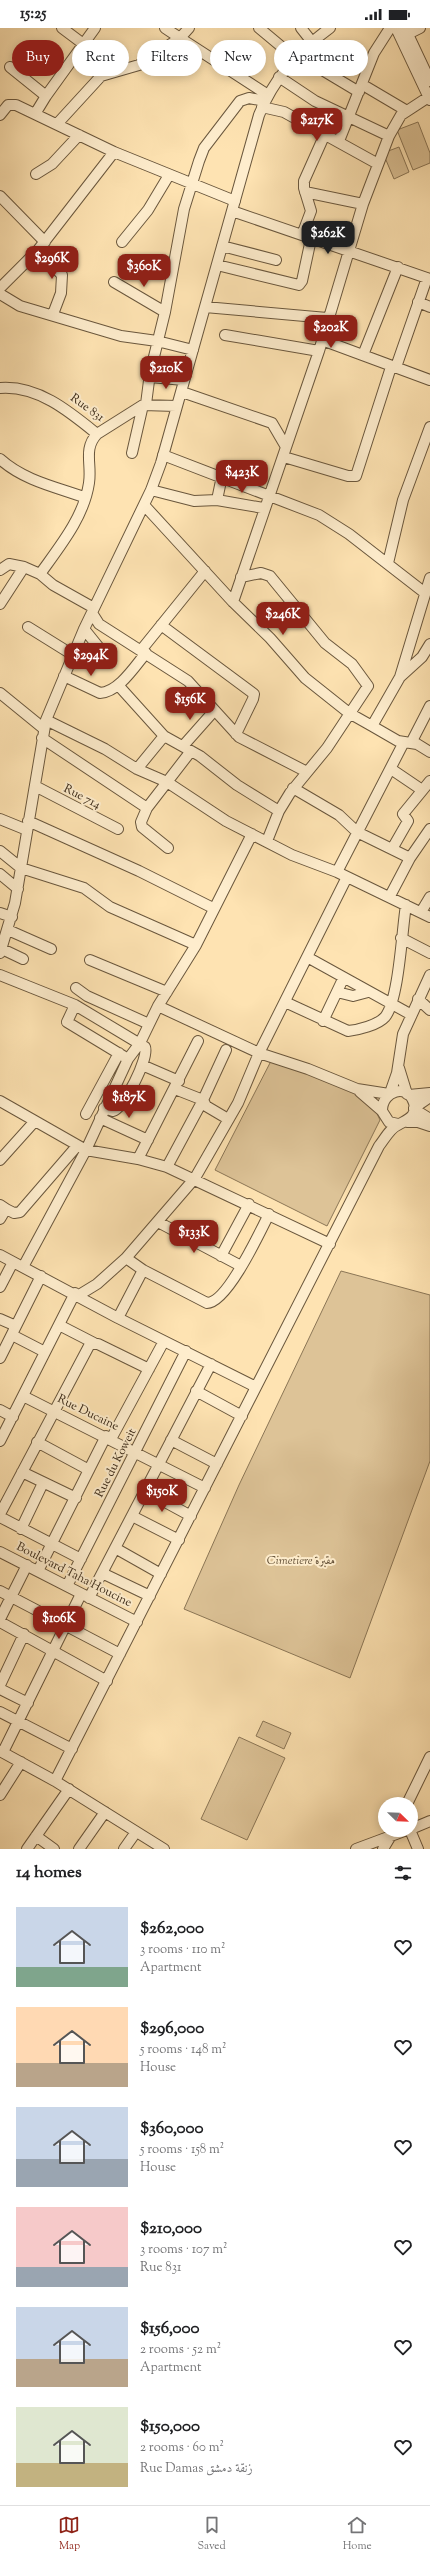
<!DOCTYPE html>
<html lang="en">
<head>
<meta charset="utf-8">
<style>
  :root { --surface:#fff; --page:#f6f6f6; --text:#202124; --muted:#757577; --line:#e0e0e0; --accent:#8f2418 }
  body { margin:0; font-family:"Sorts Mill Goudy",Amiri,serif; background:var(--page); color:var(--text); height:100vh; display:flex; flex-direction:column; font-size:15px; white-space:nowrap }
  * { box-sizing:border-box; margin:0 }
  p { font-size:13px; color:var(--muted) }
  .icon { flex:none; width:22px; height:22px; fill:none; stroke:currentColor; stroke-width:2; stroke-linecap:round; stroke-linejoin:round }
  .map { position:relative; height:1821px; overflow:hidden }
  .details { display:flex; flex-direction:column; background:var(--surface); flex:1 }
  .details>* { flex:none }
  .top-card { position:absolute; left:12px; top:12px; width:406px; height:36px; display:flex; gap:8px }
  .needle { width:26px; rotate:113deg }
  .buttons { position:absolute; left:378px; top:1769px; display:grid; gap:8px }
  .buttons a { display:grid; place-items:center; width:40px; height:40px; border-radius:50%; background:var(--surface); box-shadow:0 2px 10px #0003; font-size:20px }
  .price { position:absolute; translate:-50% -34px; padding:0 9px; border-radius:8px; background:var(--accent); color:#fff; font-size:13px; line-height:26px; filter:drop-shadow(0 1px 2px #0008) }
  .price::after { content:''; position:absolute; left:50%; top:24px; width:12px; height:9px; margin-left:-6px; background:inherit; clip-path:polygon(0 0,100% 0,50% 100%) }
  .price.selected { background:#222; color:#fff }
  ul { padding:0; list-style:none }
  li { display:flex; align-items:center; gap:12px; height:100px; padding:0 16px }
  li span { display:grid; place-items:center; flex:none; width:112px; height:80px; border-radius:0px; color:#555 }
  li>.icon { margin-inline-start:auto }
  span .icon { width:48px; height:48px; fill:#fffc; stroke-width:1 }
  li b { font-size:17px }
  h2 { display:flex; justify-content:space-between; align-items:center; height:48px; padding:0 16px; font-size:17px }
  .tag { padding:0 14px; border-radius:18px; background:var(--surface); box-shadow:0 2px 10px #0003; font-size:14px; line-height:36px }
  .tag.selected { background:var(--accent); color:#fff }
  .status { display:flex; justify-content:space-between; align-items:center; height:28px; padding:0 20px; background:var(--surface); direction:ltr }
  .status svg { height:11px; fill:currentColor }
  .menu { display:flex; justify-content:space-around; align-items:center; height:56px; border-top:1px solid var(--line); background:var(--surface); font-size:11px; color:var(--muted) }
  .menu a { display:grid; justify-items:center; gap:2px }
  .menu .selected { color:var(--accent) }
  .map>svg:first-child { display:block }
  .green { fill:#ddc397; stroke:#8b7656 }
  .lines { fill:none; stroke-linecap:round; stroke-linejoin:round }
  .minor-casing { stroke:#6a573d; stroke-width:12 }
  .minor { stroke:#feedcd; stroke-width:10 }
  .labels { text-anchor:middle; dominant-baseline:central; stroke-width:4; stroke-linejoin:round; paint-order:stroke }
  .street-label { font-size:12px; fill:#392816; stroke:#feedcd }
  .park-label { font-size:12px; font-style:italic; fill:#624f36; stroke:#feedcd }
</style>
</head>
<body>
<div class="status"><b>15:25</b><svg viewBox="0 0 49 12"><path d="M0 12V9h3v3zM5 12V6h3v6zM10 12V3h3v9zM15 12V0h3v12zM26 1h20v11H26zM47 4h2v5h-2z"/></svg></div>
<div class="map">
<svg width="430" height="1821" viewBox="0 0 430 1821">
  <rect width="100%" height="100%" fill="#fee3b2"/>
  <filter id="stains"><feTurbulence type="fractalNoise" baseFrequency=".005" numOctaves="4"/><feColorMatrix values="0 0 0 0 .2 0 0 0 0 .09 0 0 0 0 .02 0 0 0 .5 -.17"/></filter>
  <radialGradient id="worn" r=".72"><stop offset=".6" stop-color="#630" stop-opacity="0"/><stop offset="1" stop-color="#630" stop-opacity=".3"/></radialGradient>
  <!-- green -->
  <path class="green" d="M418 94 430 125V135L413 142 397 102Z
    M399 119 409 144 394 151 383 125Z
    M271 1033 305 1040 370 1071 380 1092 327 1198 215 1142Z
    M341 1243 430 1267V1433L350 1650 184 1581 239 1457Z
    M263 1693 291 1705 284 1721 256 1708Z
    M239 1709 285 1730 247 1812 201 1791Z"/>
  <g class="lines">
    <!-- minor casing -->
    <g class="minor-casing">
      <path id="minor" d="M62 0 82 15
        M189 0 180 10 268 67
        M259 0 295 30
        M301 0 312 14
        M396 0 430 72
        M405 0 430 53
        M408 6 420 0
        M304 21 324 43 359 64
        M10 39 46 68 35 86
        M279 49 315 73 389 108
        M363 57 407 83
        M46 68 95 0
        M262 79 284 84 378 136
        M0 87 8 77H16L114 124 235 173
        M57 96 101 48 139 37 180 10 165 0
        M339 113 374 25 390 0
        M36 146 52 136 79 107
        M305 164 363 176
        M0 168 45 214
        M232 183 430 251
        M302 207 311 183 304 160V153L325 106
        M122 214 148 182 169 147
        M222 218 276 232
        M38 222 62 247 61 265 53 286
        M217 237 299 257 302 253 311 211
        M114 254 165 284
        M0 260 38 222 114 124
        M0 266 20 278 121 308 157 313 193 322
        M418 274 430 279
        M205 279 327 290
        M225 307 319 323
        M322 312 430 352
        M363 327 398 239
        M396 339 427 250
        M150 349 184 352
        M0 360C38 357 70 384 97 406L143 377 176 378
        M182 364 272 395 286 419
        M146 376 150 345 165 284 184 181 199 133 204 120 240 73 249 70 265 73
        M132 425 143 377
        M163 427 319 487 349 506 425 565
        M284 429 348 448H356L391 339
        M0 431C23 452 55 459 84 469
        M151 462 194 473 217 472 222 448
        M217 472 263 480
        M144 477 233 574 270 610 305 650 349 685 372 698 398 713 417 716 430 724
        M388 535 403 472 430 399
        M0 542 9 536 24 539
        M241 549 261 545 270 548 325 615 352 636 368 658 327 720 290 765 279 783 267 813
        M233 574 319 323 363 176 389 108 401 87 430 68
        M0 576 24 539 40 546
        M94 580 53 557 40 546C60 518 84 489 89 455 92 436 83 421 97 406
        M92 585 99 596 188 653 239 709 307 744
        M161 597 254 666 253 671 236 706
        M28 599 73 627
        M84 601 109 632
        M142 621 205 543
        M64 648 100 665C119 664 135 638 146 625
        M400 649 422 629 430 616
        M118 657 164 708 200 728 237 757 279 783
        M0 665 43 700
        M46 692 105 721 137 741 167 754 226 793 292 827 337 844 430 889
        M372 698 400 649 430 550
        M42 710 147 780
        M411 715 430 678
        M183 718 214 683
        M137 741 164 708
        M391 741 422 762
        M35 758 118 801
        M293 760 339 787 357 804 410 830
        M0 791 27 802
        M28 793 139 843 213 880
        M168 820 142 799 141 794 147 780 191 723
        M392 821 408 793 403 786 430 753
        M0 823 21 840 84 860 110 879 196 917
        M337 844 404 714
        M0 846 18 861
        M390 868 410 830 430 801
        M421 884 430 869
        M0 885 12 889
        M8 902 51 921
        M401 910 430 925
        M2 921 23 931
        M0 925 15 875 46 692 84 601 151 462 161 435 259 87C274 50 298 23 330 0
        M307 929 410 986
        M90 932 167 964
        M0 947 75 977 145 1019C149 1030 124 1080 113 1083L104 1080
        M76 960 87 968 149 996
        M337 964 353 968 368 964
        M418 971 430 982
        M285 974 348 1003C358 1002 378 997 385 989 399 972 402 901 406 877
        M75 977 67 994 128 1031
        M158 978 259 1025 308 1041 357 1061 389 1066
        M323 993 343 951
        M142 1037 179 1053
        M399 1040 407 1066
        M175 1061 203 1072 206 1078 228 1091
        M360 1064 382 1083
        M390 1065 397 1045 403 1006 430 947
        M409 1067 430 1065
        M0 1073 86 1122 138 1131 167 1139 330 1216
        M414 1080 430 1069
        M414 1081 430 1091
        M86 1086 119 1025
        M100 1090 148 1112
        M407 1094H418L430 1098
        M138 1131 198 1013
        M0 1132 35 1093
        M167 1139 203 1072 226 1022
        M0 1177 6 1181 0 1191
        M6 1181 14 1185 20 1184 77 1118
        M158 1194 241 1238
        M0 1227 118 1290 256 1359
        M221 1228 249 1176
        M126 1230 143 1242 207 1275C227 1275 260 1204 269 1186
        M23 1239 86 1122 128 1031 140 1015 158 978 196 917 252 806
        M0 1259 13 1234
        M79 1267 97 1256 126 1230 195 1150 238 1075 259 1025 347 849
        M118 1290 143 1242
        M0 1291 16 1298
        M59 1297 94 1315
        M12 1307 45 1324
        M0 1330 41 1248
        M196 1363 242 1388
        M23 1368 205 1460
        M0 1382 13 1389
        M111 1411 164 1313
        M171 1412 217 1436
        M0 1413 75 1265
        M37 1414 89 1442
        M22 1444 76 1470
        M145 1463 191 1488
        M0 1486 90 1316H98L149 1341
        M132 1488 179 1512
        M0 1489 81 1531
        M21 1501 43 1455
        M115 1520 161 1546
        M0 1524 137 1594
        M38 1543 106 1408
        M102 1545 150 1568
        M67 1558 186 1323
        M0 1563 120 1626
        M89 1570 211 1336
        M0 1591 27 1537
        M0 1594 107 1653
        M0 1657 24 1606
        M0 1661 28 1675
        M0 1684 72 1721
        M0 1723 55 1753 164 1821
        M3 1724 81 1566
        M55 1753 379 1118C384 1112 390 1100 398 1097 406 1092 418 1089 414 1075 408 1055 382 1062 382 1083L389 1094 398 1096
        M0 1767 21 1734
        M407 1776 430 1729
        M411 1801 430 1793
        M410 1802 418 1821
        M36 1808 54 1821
        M27 1821 69 1761
        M79 1821 105 1784
        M124 1821 136 1804
        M356 1821 407 1802
        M383 1821 392 1806"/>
    </g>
    <!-- minor -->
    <use href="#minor" class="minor"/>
  </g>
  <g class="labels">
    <!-- street labels -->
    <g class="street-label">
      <text transform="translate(87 380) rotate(36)">Rue 831</text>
      <text transform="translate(82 769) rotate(27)">Rue 714</text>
      <text transform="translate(88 1385) rotate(26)">Rue Ducaine</text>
      <text transform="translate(116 1435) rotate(-63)">Rue du Koweit</text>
      <text transform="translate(74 1547) rotate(27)">Boulevard Taha Houcine</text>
    </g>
    <!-- park labels -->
    <g class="park-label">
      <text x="301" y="1533">Cimetiere مقبرة</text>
    </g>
  </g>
  <rect width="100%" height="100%" filter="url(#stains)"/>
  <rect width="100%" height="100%" fill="url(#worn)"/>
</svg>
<div class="buttons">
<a><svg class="needle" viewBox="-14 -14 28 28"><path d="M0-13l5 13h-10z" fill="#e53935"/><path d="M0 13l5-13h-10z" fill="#757577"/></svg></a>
</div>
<b class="price" style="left:317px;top:114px">$217K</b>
<b class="price selected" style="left:328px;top:227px">$262K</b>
<b class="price" style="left:52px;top:252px">$296K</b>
<b class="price" style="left:144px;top:260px">$360K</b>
<b class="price" style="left:331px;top:321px">$202K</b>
<b class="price" style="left:166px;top:362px">$210K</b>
<b class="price" style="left:242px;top:466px">$423K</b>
<b class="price" style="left:283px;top:608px">$246K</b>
<b class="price" style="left:91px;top:649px">$294K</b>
<b class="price" style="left:190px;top:693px">$156K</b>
<b class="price" style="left:129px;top:1091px">$187K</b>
<b class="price" style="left:194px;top:1226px">$133K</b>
<b class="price" style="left:162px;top:1485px">$150K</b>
<b class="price" style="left:59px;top:1612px">$106K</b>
<div class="top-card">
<a class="tag selected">Buy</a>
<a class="tag">Rent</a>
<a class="tag">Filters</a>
<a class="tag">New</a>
<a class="tag">Apartment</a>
</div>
</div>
<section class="details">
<h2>14 homes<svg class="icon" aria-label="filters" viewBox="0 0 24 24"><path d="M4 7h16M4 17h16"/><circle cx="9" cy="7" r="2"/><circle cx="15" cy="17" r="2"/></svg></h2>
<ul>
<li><span style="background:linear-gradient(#c9d6e8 75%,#7fa58c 0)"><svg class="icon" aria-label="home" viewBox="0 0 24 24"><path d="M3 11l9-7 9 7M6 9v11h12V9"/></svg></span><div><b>$262,000</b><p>3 rooms · 110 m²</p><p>Apartment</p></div><svg class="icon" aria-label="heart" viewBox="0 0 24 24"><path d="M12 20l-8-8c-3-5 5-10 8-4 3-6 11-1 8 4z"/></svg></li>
<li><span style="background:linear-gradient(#ffd9b3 70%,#b9a48a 0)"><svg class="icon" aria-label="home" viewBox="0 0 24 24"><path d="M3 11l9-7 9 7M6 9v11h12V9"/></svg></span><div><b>$296,000</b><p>5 rooms · 148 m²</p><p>House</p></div><svg class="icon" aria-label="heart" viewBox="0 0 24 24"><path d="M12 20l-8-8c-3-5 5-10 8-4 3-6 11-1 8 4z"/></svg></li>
<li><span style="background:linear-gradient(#c9d6e8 65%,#9aa5b1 0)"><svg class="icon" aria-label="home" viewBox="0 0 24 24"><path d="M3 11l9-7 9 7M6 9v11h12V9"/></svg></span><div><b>$360,000</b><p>5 rooms · 158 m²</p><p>House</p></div><svg class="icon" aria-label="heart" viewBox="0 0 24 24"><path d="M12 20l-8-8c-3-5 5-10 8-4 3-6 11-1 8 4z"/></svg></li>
<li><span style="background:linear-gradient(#f6c9c9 75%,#9aa5b1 0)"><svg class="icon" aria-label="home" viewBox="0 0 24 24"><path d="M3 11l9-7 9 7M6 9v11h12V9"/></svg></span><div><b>$210,000</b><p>3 rooms · 107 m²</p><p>Rue 831</p></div><svg class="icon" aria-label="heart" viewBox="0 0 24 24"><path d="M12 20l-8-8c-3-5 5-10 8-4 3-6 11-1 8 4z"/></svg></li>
<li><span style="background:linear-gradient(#c9d6e8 65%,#b9a48a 0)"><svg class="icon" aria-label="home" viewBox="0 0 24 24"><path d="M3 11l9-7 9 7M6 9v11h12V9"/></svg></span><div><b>$156,000</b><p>2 rooms · 52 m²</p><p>Apartment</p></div><svg class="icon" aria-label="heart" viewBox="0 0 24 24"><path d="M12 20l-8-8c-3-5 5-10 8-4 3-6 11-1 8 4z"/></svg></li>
<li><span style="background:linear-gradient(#dfe7d0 70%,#c2b280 0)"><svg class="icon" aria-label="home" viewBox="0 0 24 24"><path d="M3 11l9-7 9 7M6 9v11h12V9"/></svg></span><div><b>$150,000</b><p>2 rooms · 60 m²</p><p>Rue Damas زنقة دمشق</p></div><svg class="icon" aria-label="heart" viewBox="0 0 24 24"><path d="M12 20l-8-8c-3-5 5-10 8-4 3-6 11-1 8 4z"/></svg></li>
</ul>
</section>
<nav class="menu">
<a class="selected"><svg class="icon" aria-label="map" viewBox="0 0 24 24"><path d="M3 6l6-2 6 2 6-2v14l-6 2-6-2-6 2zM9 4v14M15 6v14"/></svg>Map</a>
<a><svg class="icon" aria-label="saved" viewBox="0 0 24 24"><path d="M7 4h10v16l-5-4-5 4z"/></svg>Saved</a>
<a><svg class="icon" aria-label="home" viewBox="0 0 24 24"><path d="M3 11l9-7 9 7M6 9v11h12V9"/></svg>Home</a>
</nav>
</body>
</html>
